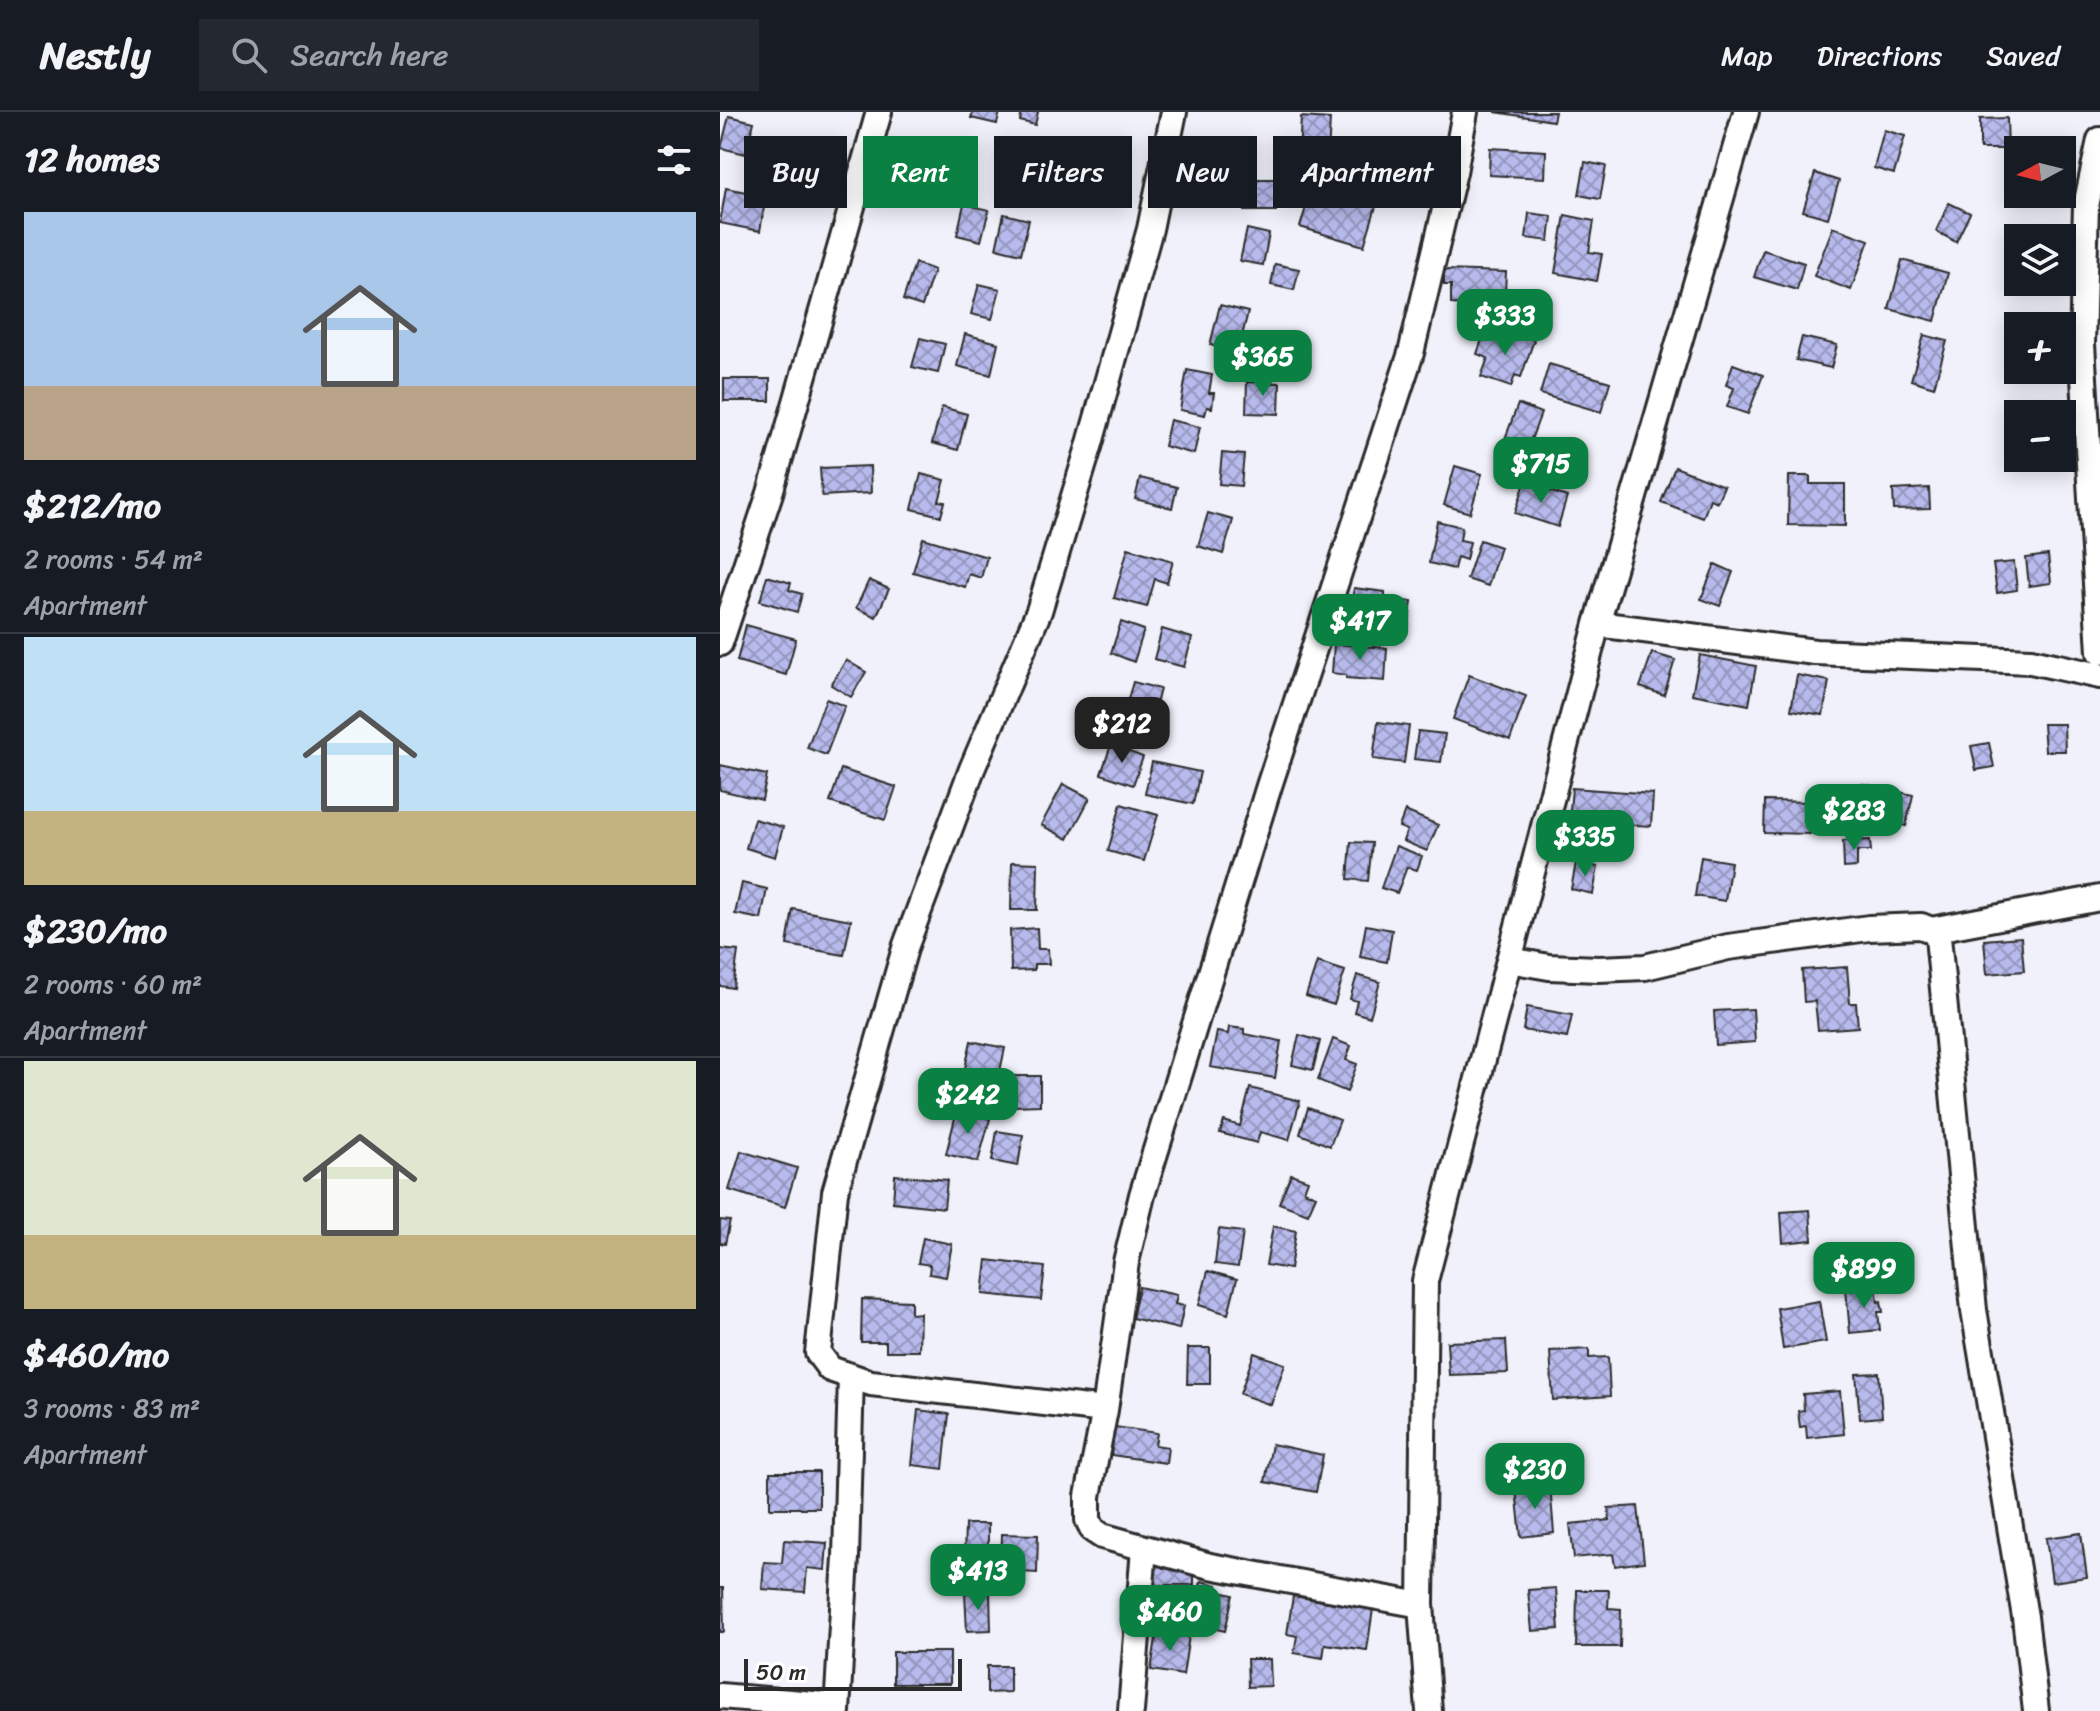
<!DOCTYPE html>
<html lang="en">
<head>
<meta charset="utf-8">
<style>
  :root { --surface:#171b24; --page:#242831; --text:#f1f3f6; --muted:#9ea1a6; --line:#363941; --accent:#0b8043 }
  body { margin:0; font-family:Sriracha,sans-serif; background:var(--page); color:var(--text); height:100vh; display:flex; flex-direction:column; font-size:30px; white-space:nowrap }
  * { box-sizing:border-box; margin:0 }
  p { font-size:26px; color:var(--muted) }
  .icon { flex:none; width:44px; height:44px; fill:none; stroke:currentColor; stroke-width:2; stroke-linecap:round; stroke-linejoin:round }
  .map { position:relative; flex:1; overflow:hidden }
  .side { display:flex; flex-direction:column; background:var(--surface); width:720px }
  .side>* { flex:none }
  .banner { position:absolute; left:24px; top:24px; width:760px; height:72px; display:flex; gap:16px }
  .needle { width:52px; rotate:263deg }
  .controls { position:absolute; left:1284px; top:24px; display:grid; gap:16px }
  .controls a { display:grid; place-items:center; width:72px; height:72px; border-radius:0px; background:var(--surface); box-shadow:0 4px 20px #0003; font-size:40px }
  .scale { position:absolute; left:24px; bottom:20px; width:218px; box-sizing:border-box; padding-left:8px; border:4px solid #2b2b2b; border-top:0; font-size:22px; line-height:28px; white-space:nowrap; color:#2b2b2b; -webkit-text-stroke:6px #fff; paint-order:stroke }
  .price { position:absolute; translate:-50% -68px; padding:0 18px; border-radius:16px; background:var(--accent); color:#fff; font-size:26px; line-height:52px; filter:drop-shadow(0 2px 4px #0008) }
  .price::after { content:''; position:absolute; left:50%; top:48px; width:24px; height:18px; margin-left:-12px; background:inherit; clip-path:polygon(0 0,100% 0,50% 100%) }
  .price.active { background:#222; color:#fff }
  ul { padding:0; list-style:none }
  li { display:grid; align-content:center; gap:16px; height:424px; padding:0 24px }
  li+li { border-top:2px solid var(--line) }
  li span { display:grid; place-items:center; height:248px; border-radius:0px; color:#555 }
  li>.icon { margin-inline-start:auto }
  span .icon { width:144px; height:144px; fill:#fffc; stroke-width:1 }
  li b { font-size:34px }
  h2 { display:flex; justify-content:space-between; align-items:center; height:96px; padding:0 24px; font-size:34px }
  .tag { padding:0 28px; border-radius:0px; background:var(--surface); box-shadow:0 4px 20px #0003; font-size:28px; line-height:72px }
  .tag.active { background:var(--accent); color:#fff }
  header { display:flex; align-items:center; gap:48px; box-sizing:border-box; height:112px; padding:0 40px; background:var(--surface); border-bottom:2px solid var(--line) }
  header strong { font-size:38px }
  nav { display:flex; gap:44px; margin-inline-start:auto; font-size:28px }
  .search { width:560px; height:72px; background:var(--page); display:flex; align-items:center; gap:20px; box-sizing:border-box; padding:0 28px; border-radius:0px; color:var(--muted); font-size:30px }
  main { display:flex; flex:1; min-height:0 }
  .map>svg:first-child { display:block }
  .building { fill:url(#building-cross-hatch); stroke:#2b2b2b; stroke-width:2 }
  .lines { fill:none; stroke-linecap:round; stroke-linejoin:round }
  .minor-casing { stroke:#2b2b2b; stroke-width:30 }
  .minor { stroke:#fff; stroke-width:24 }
</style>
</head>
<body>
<header>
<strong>Nestly</strong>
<div class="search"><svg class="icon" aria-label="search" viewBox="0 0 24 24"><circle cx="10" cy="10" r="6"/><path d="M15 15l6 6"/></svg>Search here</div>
<nav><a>Map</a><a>Directions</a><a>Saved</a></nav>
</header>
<main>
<section class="side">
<h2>12 homes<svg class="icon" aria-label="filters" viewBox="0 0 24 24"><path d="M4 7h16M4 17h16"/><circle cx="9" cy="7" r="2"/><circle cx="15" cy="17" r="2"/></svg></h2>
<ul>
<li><span style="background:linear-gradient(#a9c7e8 70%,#b9a48a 0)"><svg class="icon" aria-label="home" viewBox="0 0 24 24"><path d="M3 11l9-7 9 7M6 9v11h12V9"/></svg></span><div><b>$212/mo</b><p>2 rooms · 54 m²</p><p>Apartment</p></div></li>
<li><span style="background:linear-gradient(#bfe0f5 70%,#c2b280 0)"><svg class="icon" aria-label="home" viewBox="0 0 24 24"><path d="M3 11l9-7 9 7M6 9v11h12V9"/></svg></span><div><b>$230/mo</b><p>2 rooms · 60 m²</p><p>Apartment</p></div></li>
<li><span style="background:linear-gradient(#dfe7d0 70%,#c2b280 0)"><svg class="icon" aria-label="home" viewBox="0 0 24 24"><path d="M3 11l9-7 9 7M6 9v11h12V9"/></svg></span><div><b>$460/mo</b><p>3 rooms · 83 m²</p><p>Apartment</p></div></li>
</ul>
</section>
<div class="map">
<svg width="1380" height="1599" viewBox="0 0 1380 1599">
  <defs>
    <pattern id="building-cross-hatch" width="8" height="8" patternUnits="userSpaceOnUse" patternTransform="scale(2)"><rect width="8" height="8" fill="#b7baec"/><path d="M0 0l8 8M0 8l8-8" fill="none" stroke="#9597bf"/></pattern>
  </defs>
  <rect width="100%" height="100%" fill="#f1f1fb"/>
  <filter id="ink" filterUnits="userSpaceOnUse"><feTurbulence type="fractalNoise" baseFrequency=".0125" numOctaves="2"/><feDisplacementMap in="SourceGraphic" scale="16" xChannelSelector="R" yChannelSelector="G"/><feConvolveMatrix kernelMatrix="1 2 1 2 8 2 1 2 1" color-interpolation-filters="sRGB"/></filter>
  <g filter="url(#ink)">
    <!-- building -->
    <path class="building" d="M253 0H280L277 12 251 6Z
      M302 0H318L315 13 300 9Z
      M775 0H835L833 9Z
      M9 4 34 10 26 42 1 36Z
      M581 5 610 7 608 44 579 43Z
      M1287 6 1288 37H1260V7Z
      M1164 18 1185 24 1174 62 1154 56Z
      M770 36 826 39 825 66 769 63Z
      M865 50 886 54 880 87 859 83Z
      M1095 61 1119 69 1108 106 1083 99Z
      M524 67H556V99H524Z
      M593 72 657 91 644 134 580 115Z
      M6 76 46 84 40 119 0 111Z
      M1229 91 1250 101 1236 130 1216 119Z
      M244 92 269 98 261 129 237 123Z
      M809 101 832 104 829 129 806 126Z
      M284 102 309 108 301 142 276 136Z
      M845 103 874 109 869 140 882 142 877 169 835 161Z
      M1113 115 1149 128 1131 178 1094 164Z
      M527 117 549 122 543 153 520 149Z
      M1043 138 1084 151 1077 178 1034 165Z
      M1182 148 1228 161 1215 209 1169 197Z
      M195 151 214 158 202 194 183 188Z
      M555 152 579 157 574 178 551 173Z
      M724 158 786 160 784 201 745 200V193L731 192V173H724Z
      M259 172 280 177 272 207 251 202Z
      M500 193 528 200 518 240 490 233Z
      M765 219 787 226 789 219 814 228 801 265 795 263 791 275 761 265 768 246 757 242Z
      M245 222 278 231 271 263 237 254Z
      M1204 223 1227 229 1214 275 1191 268Z
      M1082 225 1117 233 1111 256 1076 248Z
      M200 226 225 232 218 261 192 255Z
      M829 252 890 270 881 300 820 282Z
      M1013 252 1043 263 1028 302 1007 295 1014 276 1006 273Z
      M467 258 492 263 489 281H494L492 296 487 295 485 303 460 298Z
      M4 267H50V289H4Z
      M527 270 560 271 559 302 526 301Z
      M798 292 821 301 805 344 782 335Z
      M222 295 247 302 238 338 212 331Z
      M450 308 480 315 474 342 444 334Z
      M502 341 524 343 521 374 499 372Z
      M150 354 151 381 102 384 100 356Z
      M735 354 762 362 750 401 724 393Z
      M955 355 1004 374 997 390 990 387 983 406 941 390Z
      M201 362 225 368 219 389 225 390 221 404 192 397Z
      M1069 364H1090V372H1125V414L1068 413Z
      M420 366 457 375 452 396 415 387Z
      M805 371 847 385 838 415 795 401Z
      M1209 376 1210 397 1174 398 1173 378Z
      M488 401 513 408 503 442 478 434Z
      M717 409 742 415 740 428 750 430 746 448 737 445 734 457 709 451Z
      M203 426 267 445 261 466 249 462 245 475 193 460Z
      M760 428 780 435 768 474 747 467Z
      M408 436 453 449 447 471 435 467 427 495 394 486Z
      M1328 443 1331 471 1309 474 1306 446Z
      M1294 450 1297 478 1277 481 1273 452Z
      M995 452 1013 460 1000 494 981 487Z
      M47 464 71 471 69 478 82 482 77 500 40 489Z
      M149 468 169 477 156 505 136 496Z
      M634 476 665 480V486L692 490 687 521 628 511Z
      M401 510 424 518 414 550 391 541Z
      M26 513 76 527 66 563 17 549Z
      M442 517 472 526 464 555 434 547Z
      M614 532 667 536 665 569 626 566V563L612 561Z
      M932 541 955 548 944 583 920 575Z
      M980 543 1036 554 1029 593 972 582Z
      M126 548 146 560 131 585 111 573Z
      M749 563 806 584 790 628 733 607Z
      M1077 563 1109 569 1103 603 1071 598Z
      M413 570 440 577 433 604 405 597Z
      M106 587 125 594 106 643 87 636Z
      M658 610 689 614 684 651 653 647Z
      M1323 612H1344L1345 639H1325Z
      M698 619 725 622 721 650 694 647Z
      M1269 631 1274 655 1256 658 1251 634Z
      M391 633 423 645 413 673 381 662Z
      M432 650 480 660 473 692 425 682Z
      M0 653 47 663 42 688 0 678Z
      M121 657 176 675 165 708 110 690Z
      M343 672 370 686 348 727 321 713Z
      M1143 672 1193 683 1186 714 1136 703Z
      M852 676 933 682 931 714 849 709Z
      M1045 689 1091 690 1090 722 1044 721Z
      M401 692 438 703 424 749 388 739Z
      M685 699 718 713 707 739 683 729 687 718 679 715Z
      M34 707 63 715 55 745 26 736Z
      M1150 728 1151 739H1137V755L1124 756 1123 729Z
      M631 730 652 731 648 769 628 767Z
      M676 734 702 744 697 758 687 755 677 781 661 776Z
      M981 745 1011 750 1005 789 975 784Z
      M292 750 318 751 317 798H291Z
      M856 751 878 755 873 782 851 777Z
      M22 771 47 777 41 807 15 802Z
      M73 797 131 808 124 843 67 833Z
      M646 813 672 818 667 850 640 845Z
      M317 816 318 837H328L329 852H314V858L291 859 290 818Z
      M1301 825 1304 859 1267 862 1264 828Z
      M0 837 18 839 13 876 0 874Z
      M597 850 625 859 614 893 586 884Z
      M1127 855 1130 891H1136L1138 915 1098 918 1095 889 1084 890 1082 858Z
      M637 863 660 870 650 905 634 900 637 889 630 887Z
      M807 895 852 903 847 926 803 918Z
      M1033 897 1035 930 996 933 994 899Z
      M509 915 524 917V922L561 929 555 966 490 955 497 920 508 922Z
      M579 923 600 929 593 958 572 953Z
      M613 927 631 934 626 948 637 952 627 980 598 968Z
      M251 929 285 936 276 978 242 970Z
      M293 964H320V993L294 994Z
      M530 976 580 989 569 1028 540 1020 537 1031 500 1021 504 1009 520 1014Z
      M588 996 620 1008 610 1034 580 1022Z
      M237 998 270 1007 258 1050 226 1042Z
      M277 1019 303 1023 298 1054 272 1049Z
      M21 1039 77 1056 65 1095 9 1078Z
      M571 1062 588 1068 584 1079 596 1084 588 1102 559 1091Z
      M175 1063 227 1068 224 1096 173 1090Z
      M1090 1098 1092 1128 1063 1131 1061 1100Z
      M0 1108 10 1109 5 1132 0 1131Z
      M553 1114 576 1119 570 1157 546 1153Z
      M499 1117 523 1120 518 1155 495 1152Z
      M203 1126 232 1132 226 1165 209 1162 210 1153 198 1151Z
      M267 1148 325 1155 321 1188 263 1182Z
      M488 1159 517 1167 508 1202 479 1193Z
      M419 1175 457 1183 455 1192 464 1194 459 1217 412 1206Z
      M1156 1175 1158 1190 1161 1189 1163 1200H1158L1160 1218 1130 1221 1126 1177Z
      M142 1187 191 1189V1202L200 1201 199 1239H166V1230H141Z
      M1099 1189 1106 1230 1063 1237 1057 1196Z
      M786 1228 788 1261 729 1263 727 1230Z
      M468 1236H490V1272H467Z
      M869 1237V1246L888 1245 890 1284 833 1288 830 1239Z
      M534 1241 565 1252 551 1293 520 1282Z
      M1159 1261 1162 1305 1140 1307 1136 1262Z
      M1120 1279 1124 1322 1087 1326 1086 1314 1080 1315 1078 1299 1084 1298 1083 1282Z
      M198 1298 229 1302 223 1357 192 1353Z
      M395 1315 437 1321 435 1333 448 1335 446 1351 391 1343Z
      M552 1332 603 1343 596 1380 545 1370Z
      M50 1360H99V1396H50Z
      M830 1373 834 1421 801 1425 796 1377Z
      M918 1394 924 1450 895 1454 893 1442 854 1446 850 1412 890 1408 888 1396Z
      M245 1412H268V1446L244 1445Z
      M1361 1421 1367 1465 1332 1470 1326 1426Z
      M282 1422 318 1423 317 1461 281 1459Z
      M64 1428 107 1431 105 1458 87 1456 85 1480 42 1477 44 1450 62 1451Z
      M431 1448H443V1456H474V1473H431Z
      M481 1469 497 1473 496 1479 513 1483 505 1519 463 1509 467 1491 476 1493Z
      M0 1476H3L4 1520H0Z
      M836 1476 839 1517 812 1519 808 1478Z
      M857 1478H889L888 1496 901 1497 900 1535H856Z
      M245 1481H270L271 1518 247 1519Z
      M573 1484 653 1497 647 1538 605 1532 603 1546 574 1541 577 1524 567 1522Z
      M437 1520 469 1524 463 1563 431 1558Z
      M173 1540H230V1572H173Z
      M527 1547H550L551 1574 528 1575Z
      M267 1554H290V1580L267 1581Z"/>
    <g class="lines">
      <!-- minor casing -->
      <g class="minor-casing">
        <path id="minor" d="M1380 28 1366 94 1362 232 1380 540
          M877 512 1095 540 1311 549 1380 564
          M0 531 50 381 159 0
          M1211 818 1380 786
          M789 848 829 855 879 857 925 855 1008 835 1149 816 1201 814 1211 818 1218 825 1254 1198 1305 1505 1316 1599
          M385 1298 151 1271 110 1257 98 1241 115 1080 186 833 252 657 319 499 369 335 430 117 454 0
          M701 1493 490 1454 382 1424 373 1418 368 1408V1384L385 1298 406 1150 422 1083 549 674 691 241 734 60 745 0
          M0 1584 117 1594
          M117 1599 126 1445 131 1264
          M411 1599 424 1436
          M709 1599 701 1493 705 1169 877 512 1026 0"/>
      </g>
      <!-- minor -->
      <use href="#minor" class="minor"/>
    </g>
  </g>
</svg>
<div class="controls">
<a><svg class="needle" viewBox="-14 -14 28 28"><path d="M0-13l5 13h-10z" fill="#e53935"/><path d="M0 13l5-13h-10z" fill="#9ea1a6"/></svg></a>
<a><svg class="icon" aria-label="layers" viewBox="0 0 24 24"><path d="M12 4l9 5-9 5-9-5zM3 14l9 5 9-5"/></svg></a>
<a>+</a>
<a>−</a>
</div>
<div class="scale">50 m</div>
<b class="price" style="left:785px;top:245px">$333</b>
<b class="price" style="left:543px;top:286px">$365</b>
<b class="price" style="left:821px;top:393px">$715</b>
<b class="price" style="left:640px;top:550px">$417</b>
<b class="price active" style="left:402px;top:653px">$212</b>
<b class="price" style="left:1134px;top:740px">$283</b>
<b class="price" style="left:865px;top:766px">$335</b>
<b class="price" style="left:248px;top:1024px">$242</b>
<b class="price" style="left:1144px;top:1198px">$899</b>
<b class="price" style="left:815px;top:1399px">$230</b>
<b class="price" style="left:258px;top:1500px">$413</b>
<b class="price" style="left:450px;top:1541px">$460</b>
<div class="banner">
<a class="tag">Buy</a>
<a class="tag active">Rent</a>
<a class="tag">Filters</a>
<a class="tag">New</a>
<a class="tag">Apartment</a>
</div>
</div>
</main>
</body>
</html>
